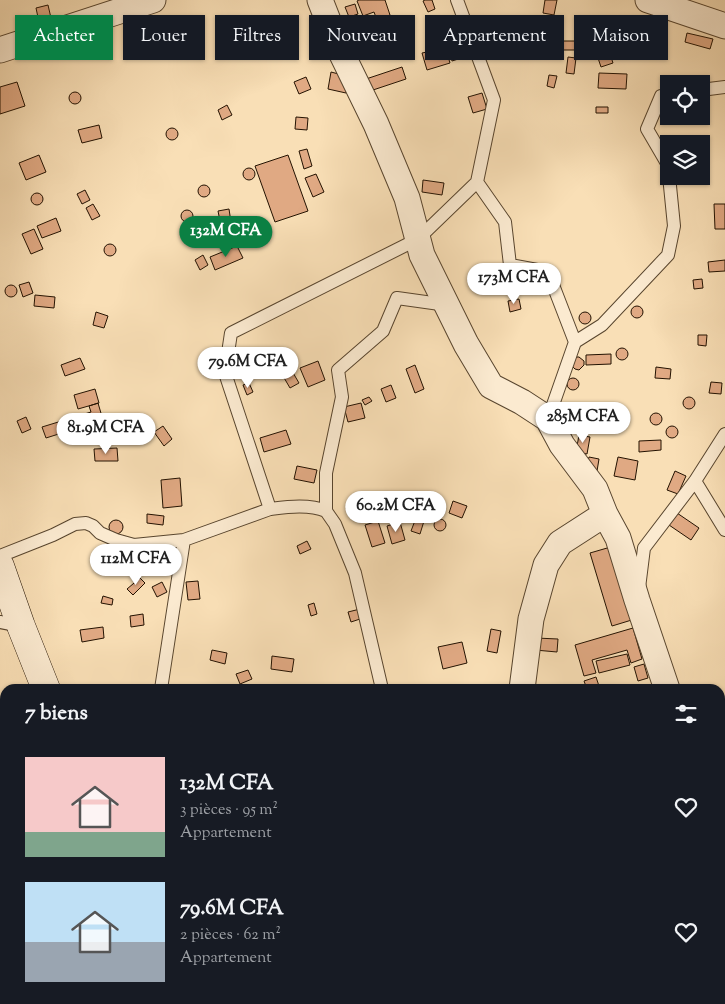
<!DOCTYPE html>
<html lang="fr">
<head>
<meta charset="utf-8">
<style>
  :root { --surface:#171b24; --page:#242831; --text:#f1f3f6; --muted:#9ea1a6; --accent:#0b8043 }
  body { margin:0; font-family:"Sorts Mill Goudy",serif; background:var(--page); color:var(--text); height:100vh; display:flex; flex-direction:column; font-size:19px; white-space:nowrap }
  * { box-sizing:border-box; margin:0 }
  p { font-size:16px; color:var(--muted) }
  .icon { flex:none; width:28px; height:28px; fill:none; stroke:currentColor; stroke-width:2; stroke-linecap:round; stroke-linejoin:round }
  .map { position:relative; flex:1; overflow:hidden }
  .panel { position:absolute; left:0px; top:684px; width:725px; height:321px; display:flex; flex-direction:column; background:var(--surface); border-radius:15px 15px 0 0; box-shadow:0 1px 4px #0004 }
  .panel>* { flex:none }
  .hud { position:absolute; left:15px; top:15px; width:695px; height:45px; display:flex; gap:10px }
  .fabs { position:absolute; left:660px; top:75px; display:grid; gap:10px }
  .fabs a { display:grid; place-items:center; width:50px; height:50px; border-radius:0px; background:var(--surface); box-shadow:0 1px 4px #0004; font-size:25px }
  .price { position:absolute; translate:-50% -42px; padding:0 11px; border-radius:18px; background:#fff; color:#222; font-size:16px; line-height:32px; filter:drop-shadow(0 1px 2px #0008) }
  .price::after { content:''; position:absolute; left:50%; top:30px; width:15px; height:11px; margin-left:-8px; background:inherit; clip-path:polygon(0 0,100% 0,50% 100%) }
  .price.current { background:var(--accent); color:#fff }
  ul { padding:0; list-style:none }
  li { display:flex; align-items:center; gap:15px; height:125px; padding:0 25px }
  li span { display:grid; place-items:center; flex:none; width:140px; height:100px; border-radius:0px; color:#555 }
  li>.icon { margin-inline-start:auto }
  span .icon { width:60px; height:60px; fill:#fffc; stroke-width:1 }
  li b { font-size:21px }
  h2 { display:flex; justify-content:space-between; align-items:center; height:60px; padding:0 25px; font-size:21px }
  .pill { padding:0 18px; border-radius:0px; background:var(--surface); box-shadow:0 1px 4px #0004; font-size:18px; line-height:45px }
  .pill.current { background:var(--accent); color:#fff }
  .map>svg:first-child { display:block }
  .building { fill:#e0a983; stroke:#231201 }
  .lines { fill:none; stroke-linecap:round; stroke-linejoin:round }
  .service-casing { stroke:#58452e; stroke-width:14 }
  .minor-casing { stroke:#58452e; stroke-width:27 }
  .secondary-casing { stroke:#231201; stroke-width:29 }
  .service { stroke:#fbead0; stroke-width:12 }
  .minor { stroke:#fbead0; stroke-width:25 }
  .secondary { stroke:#fbead0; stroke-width:28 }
</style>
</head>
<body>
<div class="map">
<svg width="725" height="1004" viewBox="0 0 725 1004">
  <rect width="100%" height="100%" fill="#f9dfb6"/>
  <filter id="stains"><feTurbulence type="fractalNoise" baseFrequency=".004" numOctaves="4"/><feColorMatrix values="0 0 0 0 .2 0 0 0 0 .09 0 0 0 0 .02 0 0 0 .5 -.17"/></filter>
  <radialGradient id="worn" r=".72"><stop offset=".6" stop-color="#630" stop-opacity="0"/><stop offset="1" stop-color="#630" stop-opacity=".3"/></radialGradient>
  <!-- building -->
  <path class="building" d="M359 0H385L390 15 377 20 374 12 363 16 357 1Z
    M425 0H432L435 9 428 12 423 1Z
    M545 0H557L554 15 543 13Z
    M355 4 358 14 349 17 345 7Z
    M48 5 51 18 39 22 36 8Z
    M497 21 504 46 481 52 474 27Z
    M687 33 713 39 710 49 685 42Z
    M552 41H575V50H552Z
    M468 45 471 55 452 61 449 51Z
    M446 50 450 63 427 70 422 53 432 51 433 53Z
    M610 54 613 63 601 67 598 58Z
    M568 57 576 58 574 74 566 73Z
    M402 67 406 79 370 91 366 79Z
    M331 72 350 77 346 93 328 89Z
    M599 73 627 74 626 89 598 88Z
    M549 75 557 76 554 88 547 86Z
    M306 77 311 89 299 94 294 82Z
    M17 82 25 106 0 114V87Z
    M69 98a6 6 0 1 1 12 0a6 6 0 1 1-12 0Z
    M482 93 487 109 473 113 468 97Z
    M227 105 232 115 222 120 218 110Z
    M596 107H608V113H596Z
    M296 117 308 118 307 130 295 129Z
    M99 125 102 138 82 143 78 130Z
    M166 134a6 6 0 1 1 12 0a6 6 0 1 1-12 0Z
    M307 149 312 166 304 169 299 151Z
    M39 155 46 172 26 180 19 163Z
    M288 155 308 211 275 222 255 166Z
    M243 174a6 6 0 1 1 12 0a6 6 0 1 1-12 0Z
    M316 174 324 192 313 197 305 178Z
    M423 180 444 183 442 195 422 192Z
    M198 191a6 6 0 1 1 12 0a6 6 0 1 1-12 0Z
    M85 190 90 200 82 204 77 194Z
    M31 199a6 6 0 1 1 12 0a6 6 0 1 1-12 0Z
    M93 204 100 216 92 220 86 208Z
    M714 204H725V229H715Z
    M229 209 232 229 222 231 218 211Z
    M181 216a6 6 0 1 1 12 0a6 6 0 1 1-12 0Z
    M56 218 61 231 42 238 37 226Z
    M34 229 43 249 31 254 22 234Z
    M104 250a6 6 0 1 1 12 0a6 6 0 1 1-12 0Z
    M237 246 243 258 215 270 210 257Z
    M203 255 208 265 200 270 195 260Z
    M725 260V271L709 272 708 262Z
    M702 279 703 288 694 289 693 280Z
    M29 282 33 293 23 297 19 285Z
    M5 291a6 6 0 1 1 12 0a6 6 0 1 1-12 0Z
    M35 295 55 297 54 308 34 306Z
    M519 299 521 309 510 312 508 301Z
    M631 312a6 6 0 1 1 12 0a6 6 0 1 1-12 0Z
    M579 318a6 6 0 1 1 12 0a6 6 0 1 1-12 0Z
    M96 312 108 316 104 328 93 325Z
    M698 335H707L706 346 698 345Z
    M616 354a6 6 0 1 1 12 0a6 6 0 1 1-12 0Z
    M611 354V364L586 365V355Z
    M575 357H579L584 361V365L579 370 575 369 572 366Z
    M80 358 85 369 65 376 61 365Z
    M318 361 325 380 308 387 300 368Z
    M276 363 278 371 265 373 264 365Z
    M415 365 424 389 415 393 406 369Z
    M656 367 671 369 670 379 655 378Z
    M292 371 299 383 290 388 283 376Z
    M567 384a6 6 0 1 1 12 0a6 6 0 1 1-12 0Z
    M711 382 722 383 721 394 709 393Z
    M249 383 253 392 247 395 243 385Z
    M391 385 396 398 386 402 381 389Z
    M95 389 99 403 78 409 74 395Z
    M683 403a6 6 0 1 1 12 0a6 6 0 1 1-12 0Z
    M369 397 372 401 365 405 362 400Z
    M98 403 103 420 46 438 42 427 91 412 89 406Z
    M361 403 365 418 348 422 344 407Z
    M595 406 616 412 612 426 591 421Z
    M650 419a6 6 0 1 1 12 0a6 6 0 1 1-12 0Z
    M26 417 31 429 22 433 17 421Z
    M666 432a6 6 0 1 1 12 0a6 6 0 1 1-12 0Z
    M163 426 172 439 164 446 154 432Z
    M286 430 291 444 264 452 260 438Z
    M579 435 590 437 587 454 576 452Z
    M661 440V450L639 452V441Z
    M117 448 118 461H95L94 449Z
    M589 457 599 459 597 471 586 469Z
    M618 457 638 461 635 480 614 476Z
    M297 466 317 470 314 483 294 479Z
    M675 471 686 476 678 494 667 490Z
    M180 478 182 506 163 508 161 480Z
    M453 501 467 506 462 518 449 513Z
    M677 513 699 528 691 540 669 525Z
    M147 514 164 516 163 525 147 523Z
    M416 518 424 521 420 534 411 531Z
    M434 525a6 6 0 1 1 12 0a6 6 0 1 1-12 0Z
    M109 527a7 7 0 1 1 14 0a7 7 0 1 1-14 0Z
    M378 521 385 543 372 547 365 525Z
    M400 522 405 540 392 544 387 526Z
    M307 541 311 549 300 554 297 546Z
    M614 546 635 619 612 626 590 553Z
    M152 556 155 568 133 573 131 561Z
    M140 578 145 583 133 595 127 589Z
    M198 581 200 599 188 600 186 582Z
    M162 582 167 592 157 597 152 587Z
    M103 596 113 599 112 605 101 603Z
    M314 603 317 614 311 616 308 605Z
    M360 609 363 618 351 622 348 612Z
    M143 614 144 625 131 627 130 616Z
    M103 627 104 638 82 642 80 630Z
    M633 628 642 659 631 663 627 650 592 660 596 673 584 676 575 645Z
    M491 629 501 631 497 653 487 651Z
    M536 638 558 639 557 652 535 650Z
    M462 642 467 663 443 669 438 647Z
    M212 650 227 653 225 664 210 660Z
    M627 654 630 665 599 673 596 661Z
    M272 656 294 659 292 672 271 669Z
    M644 664 648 678 638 681 634 667Z
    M248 670 252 679 240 684 236 674Z
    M596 677 600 689H587L584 681Z
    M725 755V833H723L720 824V757Z
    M5 773V790L0 792V774Z
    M720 852 725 869V871L720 872Z
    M103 1000H125L118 1002 119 1004H104Z
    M251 1000H281L283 1004H253Z
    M288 1000H307L308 1004H289Z
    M315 1000H337L322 1004H316Z
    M363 1000H373L374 1004H350Z"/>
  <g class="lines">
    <!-- service casing -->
    <g class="service-casing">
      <path id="service" d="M701 90 725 87
        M669 95 661 96 647 129 668 165 669 174
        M477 182 505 222 510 265 548 272 575 342
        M548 419 575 342 602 325 668 255 674 226 669 176
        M695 481 725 530
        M270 509C287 507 309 504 326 511
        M0 556 53 535 75 524 86 523 93 526 100 533 116 540 134 545 184 540 270 509 225 373 231 333 418 239 477 182 494 100 457 0
        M639 588 644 548 695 481 725 434
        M0 622 21 626
        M161 689 184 540
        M382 689 355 573 335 524 326 511V473L342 397 338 370 383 331 397 298 447 305
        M0 836H5
        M0 902 5 894
        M0 979 5 982
        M42 1000 48 1004"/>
    </g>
    <!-- minor casing -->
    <g class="minor-casing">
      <path id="minor" d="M320 0 338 46 376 124 407 198 422 255 466 344 491 386 522 402 548 419 562 445 595 489 605 514 618 538 637 600 667 689
        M648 0 725 26
        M0 50 153 0
        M522 689 531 619 546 565 560 543 605 514
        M720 730 725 728
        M0 917 5 915
        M720 939 725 938
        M477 1000 478 1004
        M510 1004 523 1000"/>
    </g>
    <!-- secondary casing -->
    <g class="secondary-casing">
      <path id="secondary" d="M0 566 21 626 46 689
        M152 1000 153 1004"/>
    </g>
    <!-- service -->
    <use href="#service" class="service"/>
    <!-- minor -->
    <use href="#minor" class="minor"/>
    <!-- secondary -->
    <use href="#secondary" class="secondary"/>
  </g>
  <rect width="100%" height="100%" filter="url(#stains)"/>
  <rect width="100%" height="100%" fill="url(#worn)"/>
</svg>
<div class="fabs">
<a><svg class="icon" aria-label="locate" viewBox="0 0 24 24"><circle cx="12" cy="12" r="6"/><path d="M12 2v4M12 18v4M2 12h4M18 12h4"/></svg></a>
<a><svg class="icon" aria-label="layers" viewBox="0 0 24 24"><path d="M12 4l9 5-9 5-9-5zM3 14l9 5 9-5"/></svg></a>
</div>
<b class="price current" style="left:226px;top:258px">132M CFA</b>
<b class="price" style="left:514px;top:305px">173M CFA</b>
<b class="price" style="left:248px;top:389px">79.6M CFA</b>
<b class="price" style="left:583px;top:444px">285M CFA</b>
<b class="price" style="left:106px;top:455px">81.9M CFA</b>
<b class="price" style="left:396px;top:533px">60.2M CFA</b>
<b class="price" style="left:136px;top:586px">112M CFA</b>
<div class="hud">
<a class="pill current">Acheter</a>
<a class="pill">Louer</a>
<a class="pill">Filtres</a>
<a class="pill">Nouveau</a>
<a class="pill">Appartement</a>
<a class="pill">Maison</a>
</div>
<section class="panel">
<h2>7 biens<svg class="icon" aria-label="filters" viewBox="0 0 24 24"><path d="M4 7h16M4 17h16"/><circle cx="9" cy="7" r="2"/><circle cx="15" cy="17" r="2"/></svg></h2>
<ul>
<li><span style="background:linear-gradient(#f6c9c9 75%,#7fa58c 0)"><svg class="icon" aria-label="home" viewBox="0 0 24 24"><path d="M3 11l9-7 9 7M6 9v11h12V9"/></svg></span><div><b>132M CFA</b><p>3 pièces · 95 m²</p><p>Appartement</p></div><svg class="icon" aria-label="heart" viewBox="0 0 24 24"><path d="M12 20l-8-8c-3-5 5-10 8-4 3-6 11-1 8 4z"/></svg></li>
<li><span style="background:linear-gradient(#bfe0f5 60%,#9aa5b1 0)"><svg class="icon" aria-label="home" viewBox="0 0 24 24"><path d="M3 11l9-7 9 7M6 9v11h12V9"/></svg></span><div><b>79.6M CFA</b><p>2 pièces · 62 m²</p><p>Appartement</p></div><svg class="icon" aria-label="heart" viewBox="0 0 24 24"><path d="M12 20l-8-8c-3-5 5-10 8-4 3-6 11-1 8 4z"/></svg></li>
</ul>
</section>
</div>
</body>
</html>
